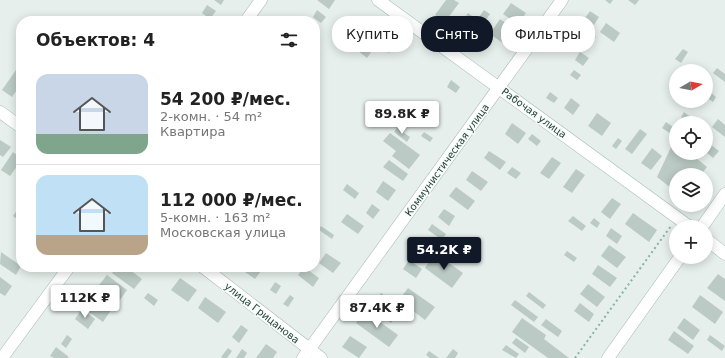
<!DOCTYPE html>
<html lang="ru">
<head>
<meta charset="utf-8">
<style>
  :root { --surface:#fff; --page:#f6f6f6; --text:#222; --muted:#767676; --line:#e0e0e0; --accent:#111827 }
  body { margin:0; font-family:"DejaVu Sans",sans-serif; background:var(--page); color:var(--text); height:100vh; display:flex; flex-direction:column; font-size:15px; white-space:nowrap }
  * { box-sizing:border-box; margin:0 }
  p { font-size:13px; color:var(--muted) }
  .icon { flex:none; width:22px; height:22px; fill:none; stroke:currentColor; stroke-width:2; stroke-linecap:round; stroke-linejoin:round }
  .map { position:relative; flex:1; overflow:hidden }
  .panel { position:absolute; left:16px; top:16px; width:304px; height:256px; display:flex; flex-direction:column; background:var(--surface); border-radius:16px; box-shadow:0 2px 10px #0003 }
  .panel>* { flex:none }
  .banner { position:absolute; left:332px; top:16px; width:333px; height:36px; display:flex; gap:8px }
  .needle { width:26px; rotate:80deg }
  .tools { position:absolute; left:669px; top:64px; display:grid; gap:8px }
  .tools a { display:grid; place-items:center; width:44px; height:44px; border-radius:50%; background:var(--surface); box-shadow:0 2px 10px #0003; font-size:20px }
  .price { position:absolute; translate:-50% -34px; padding:0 9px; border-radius:4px; background:#fff; color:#222; font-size:13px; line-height:26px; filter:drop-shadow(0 1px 2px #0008) }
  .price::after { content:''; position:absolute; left:50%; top:24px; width:12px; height:9px; margin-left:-6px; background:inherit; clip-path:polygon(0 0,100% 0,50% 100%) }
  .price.on { background:var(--accent); color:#fff }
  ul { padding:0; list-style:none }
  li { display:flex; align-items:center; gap:12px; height:100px; padding:0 20px }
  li+li { border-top:1px solid var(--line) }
  li span { display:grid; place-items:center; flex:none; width:112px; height:80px; border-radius:12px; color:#555 }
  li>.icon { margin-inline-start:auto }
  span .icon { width:48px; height:48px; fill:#fffc; stroke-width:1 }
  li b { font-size:17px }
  h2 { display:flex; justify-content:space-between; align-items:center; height:48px; padding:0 20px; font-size:17px }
  .pill { padding:0 14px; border-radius:16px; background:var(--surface); box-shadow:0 2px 10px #0003; font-size:14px; line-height:36px }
  .pill.on { background:var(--accent); color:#fff }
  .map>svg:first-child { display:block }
  .building { fill:#bbcac4 }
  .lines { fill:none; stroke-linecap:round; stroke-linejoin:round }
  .street-casing { stroke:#a8b8b2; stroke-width:13 }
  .secondary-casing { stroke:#a4bbb3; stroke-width:13 }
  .path { stroke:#86b3a5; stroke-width:2; stroke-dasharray:2 3; stroke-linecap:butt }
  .street { stroke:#fff; stroke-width:12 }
  .secondary { stroke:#fff; stroke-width:12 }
  .labels { text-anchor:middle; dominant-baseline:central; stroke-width:3; stroke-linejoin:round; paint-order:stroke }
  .street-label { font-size:10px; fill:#24423a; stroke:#f7fbf9 }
</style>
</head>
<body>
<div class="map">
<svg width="725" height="358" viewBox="0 0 725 358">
  <rect width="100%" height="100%" fill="#e6efeb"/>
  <!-- building -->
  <path class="building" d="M214 0H224L221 5Z
    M317 0H335L329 9Z
    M446 0H454L459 3 445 22 435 15Z
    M605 0H613L610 4Z
    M628 0H639L635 5Z
    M511 3 526 13 518 24 503 14Z
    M207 5 216 11 210 19 202 13Z
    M317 10 326 17 321 23 313 17Z
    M484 10 490 14 483 24 477 20Z
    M590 11 599 17 594 25 585 18Z
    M468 13 475 18 464 33 457 28Z
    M500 19 515 29 504 44 490 34Z
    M577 23 596 37 591 43 572 30Z
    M606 23 620 33 614 42 600 32Z
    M376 27 385 33 367 58 358 51Z
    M390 38 396 42 389 53 382 48Z
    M683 49 688 52 681 63 675 59Z
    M580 52 589 58 583 66 575 60Z
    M717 68 725 74V82L713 73Z
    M16 70 21 74V84L12 97 2 90Z
    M574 70 581 75 577 80 570 75Z
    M451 80 460 87 456 93 447 87Z
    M708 90 716 97 713 102 706 97Z
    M550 92 558 98 554 103 546 98Z
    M571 98 580 105 573 115 564 108Z
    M423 106 433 113 429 119 419 111Z
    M684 112 693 119 690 123 681 117Z
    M597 113 611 123 602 136 588 126Z
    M718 119 725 125V137L712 127Z
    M666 122 676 129V137L662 128Z
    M512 123 526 133 518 144 505 134Z
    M397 128 410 137 407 142 394 132Z
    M640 129 647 134 632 154 625 149Z
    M424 132 433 138 430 142 421 136Z
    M390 133 420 155 409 169 392 156 396 151 383 141Z
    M532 134 541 141 537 146 528 139Z
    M618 138 622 141 616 149 612 146Z
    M0 140 11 147 3 157 0 155Z
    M674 141 676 142V153H690L707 167 701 175H676V192L657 177Z
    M706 141 719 151 713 158 706 152Z
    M652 148 662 156 651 170 641 163Z
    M489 151 506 162 500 170 484 158Z
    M13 152 21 158V161L10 176 1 170Z
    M552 157 561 163 549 179 540 173Z
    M389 160 408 174 403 181 383 167Z
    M512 167 521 173 516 179 507 173Z
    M576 169 585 175 572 193 563 187Z
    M472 171 488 182 481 191 466 180Z
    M383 181 396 190 388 201 376 192Z
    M347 184 359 193 355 199 343 190Z
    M456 187 475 201 468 210 449 196Z
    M612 198 621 204 610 219 601 212Z
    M372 204 380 210 373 219 366 213Z
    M18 209 21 212V222L13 216Z
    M444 209 455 216 449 226 438 217Z
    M633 213 657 230 649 242 625 224Z
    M347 214 364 226 358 234 341 222Z
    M573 216 586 226 582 231 568 221Z
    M594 218 600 223 597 228 590 223Z
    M432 224 446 234 442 240 428 230Z
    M321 226 334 235 332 239 319 230Z
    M611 228 622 236 617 244 606 236Z
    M427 242 436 248 432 254 423 248Z
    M609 245 626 257 617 268 601 256Z
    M567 251 577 258 574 262 564 255Z
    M1 252 21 266 16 275 0 264Z
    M326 253 341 263 333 273 319 263Z
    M435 253 463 273 452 288 425 268Z
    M409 260 422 269 416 278 403 269Z
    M598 265 617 278 610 287 592 274Z
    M116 267H126L142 279 134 289 112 273Z
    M249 267H264L255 279 245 272Z
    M304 267 319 278 313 287 298 275Z
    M718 274 725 279V301L707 288Z
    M107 275 127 290 120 300 99 285Z
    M0 277 12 286 5 296 0 293Z
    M180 278 197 290 188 302 171 290Z
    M275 282 281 286 276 294 270 290Z
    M588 284 605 297 597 307 580 294Z
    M408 288 435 307 425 320 399 300Z
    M529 292 546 305 543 309 526 296Z
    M148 293 158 300 154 306 144 298Z
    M381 293 396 304 393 307 399 312 391 323 371 307Z
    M290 295 294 298 288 307 283 304Z
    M700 295 723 312 715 324 692 307Z
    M205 297 226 312 218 323 198 308Z
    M95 298 111 310 103 322 86 310Z
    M515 300 538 317 534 322 511 305Z
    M580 303 594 314 589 322 574 311Z
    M82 309 95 319 88 329 75 319Z
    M365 311 398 335 389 347 356 323Z
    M522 318 546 335 544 339 569 358H548L512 332Z
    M684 318 700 330 693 340 677 328Z
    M546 319 562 331 558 337 541 325Z
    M241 325 248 330 239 343 232 337Z
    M674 331 694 346 688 354 668 340Z
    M67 335 72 339 66 348 61 344Z
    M710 335 725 346 722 351 707 340Z
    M350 336 367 347 359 358 342 347Z
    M516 338 529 347 525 353 512 343Z
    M266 344 277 352 273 358H256Z
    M506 345 519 354 516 358 502 350Z
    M56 347 69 357 68 358H54L50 356Z
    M228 348 232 351 227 358H223L221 357Z
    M242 349 247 353 244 358H236Z
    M453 349 458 353 455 358H446Z
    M429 351 439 358H430L426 355Z"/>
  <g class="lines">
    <!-- street casing -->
    <g class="street-casing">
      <path id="street" d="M246 21 261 0
        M0 112 21 127
        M203 267 321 358
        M2 358 69 267
        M303 358 562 0"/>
    </g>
    <!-- secondary casing -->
    <g class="secondary-casing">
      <path id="secondary" d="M378 0 690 227
        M702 227 725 194
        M706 239 725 254
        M608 358 680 257"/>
    </g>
    <!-- path -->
    <path class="path" d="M575 358 671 226"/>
    <!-- street -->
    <use href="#street" class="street"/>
    <!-- secondary -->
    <use href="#secondary" class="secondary"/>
  </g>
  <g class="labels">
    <!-- street labels -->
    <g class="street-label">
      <text transform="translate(534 113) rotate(36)">Рабочая улица</text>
      <text transform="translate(447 160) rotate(-54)">Коммунистическая улица</text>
      <text transform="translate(262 313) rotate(38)">улица Грицанова</text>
    </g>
  </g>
</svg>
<div class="tools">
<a><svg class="needle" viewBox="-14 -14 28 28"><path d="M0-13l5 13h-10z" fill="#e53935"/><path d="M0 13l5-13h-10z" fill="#767676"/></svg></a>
<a><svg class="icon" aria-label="locate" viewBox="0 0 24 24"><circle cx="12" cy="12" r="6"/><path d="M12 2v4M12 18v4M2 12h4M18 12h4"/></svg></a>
<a><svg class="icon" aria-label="layers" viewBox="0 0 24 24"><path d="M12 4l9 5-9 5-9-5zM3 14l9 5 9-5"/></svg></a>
<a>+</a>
</div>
<b class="price" style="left:402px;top:135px">89.8K ₽</b>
<b class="price on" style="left:444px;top:271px">54.2K ₽</b>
<b class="price" style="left:85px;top:319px">112K ₽</b>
<b class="price" style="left:377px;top:329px">87.4K ₽</b>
<div class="banner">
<a class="pill">Купить</a>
<a class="pill on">Снять</a>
<a class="pill">Фильтры</a>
</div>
<section class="panel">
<h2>Объектов: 4<svg class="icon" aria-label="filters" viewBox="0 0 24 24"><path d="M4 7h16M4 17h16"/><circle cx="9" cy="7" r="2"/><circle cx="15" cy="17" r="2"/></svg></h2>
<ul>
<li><span style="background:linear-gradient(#c9d6e8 75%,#7fa58c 0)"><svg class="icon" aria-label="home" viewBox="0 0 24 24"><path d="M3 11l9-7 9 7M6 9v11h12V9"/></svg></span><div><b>54 200 ₽/мес.</b><p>2-комн. · 54 m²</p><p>Квартира</p></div></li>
<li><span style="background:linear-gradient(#bfe0f5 75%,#b9a48a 0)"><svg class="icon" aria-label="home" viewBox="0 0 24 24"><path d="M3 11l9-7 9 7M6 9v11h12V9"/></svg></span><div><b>112 000 ₽/мес.</b><p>5-комн. · 163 m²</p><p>Московская улица</p></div></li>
</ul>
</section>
</div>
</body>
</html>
